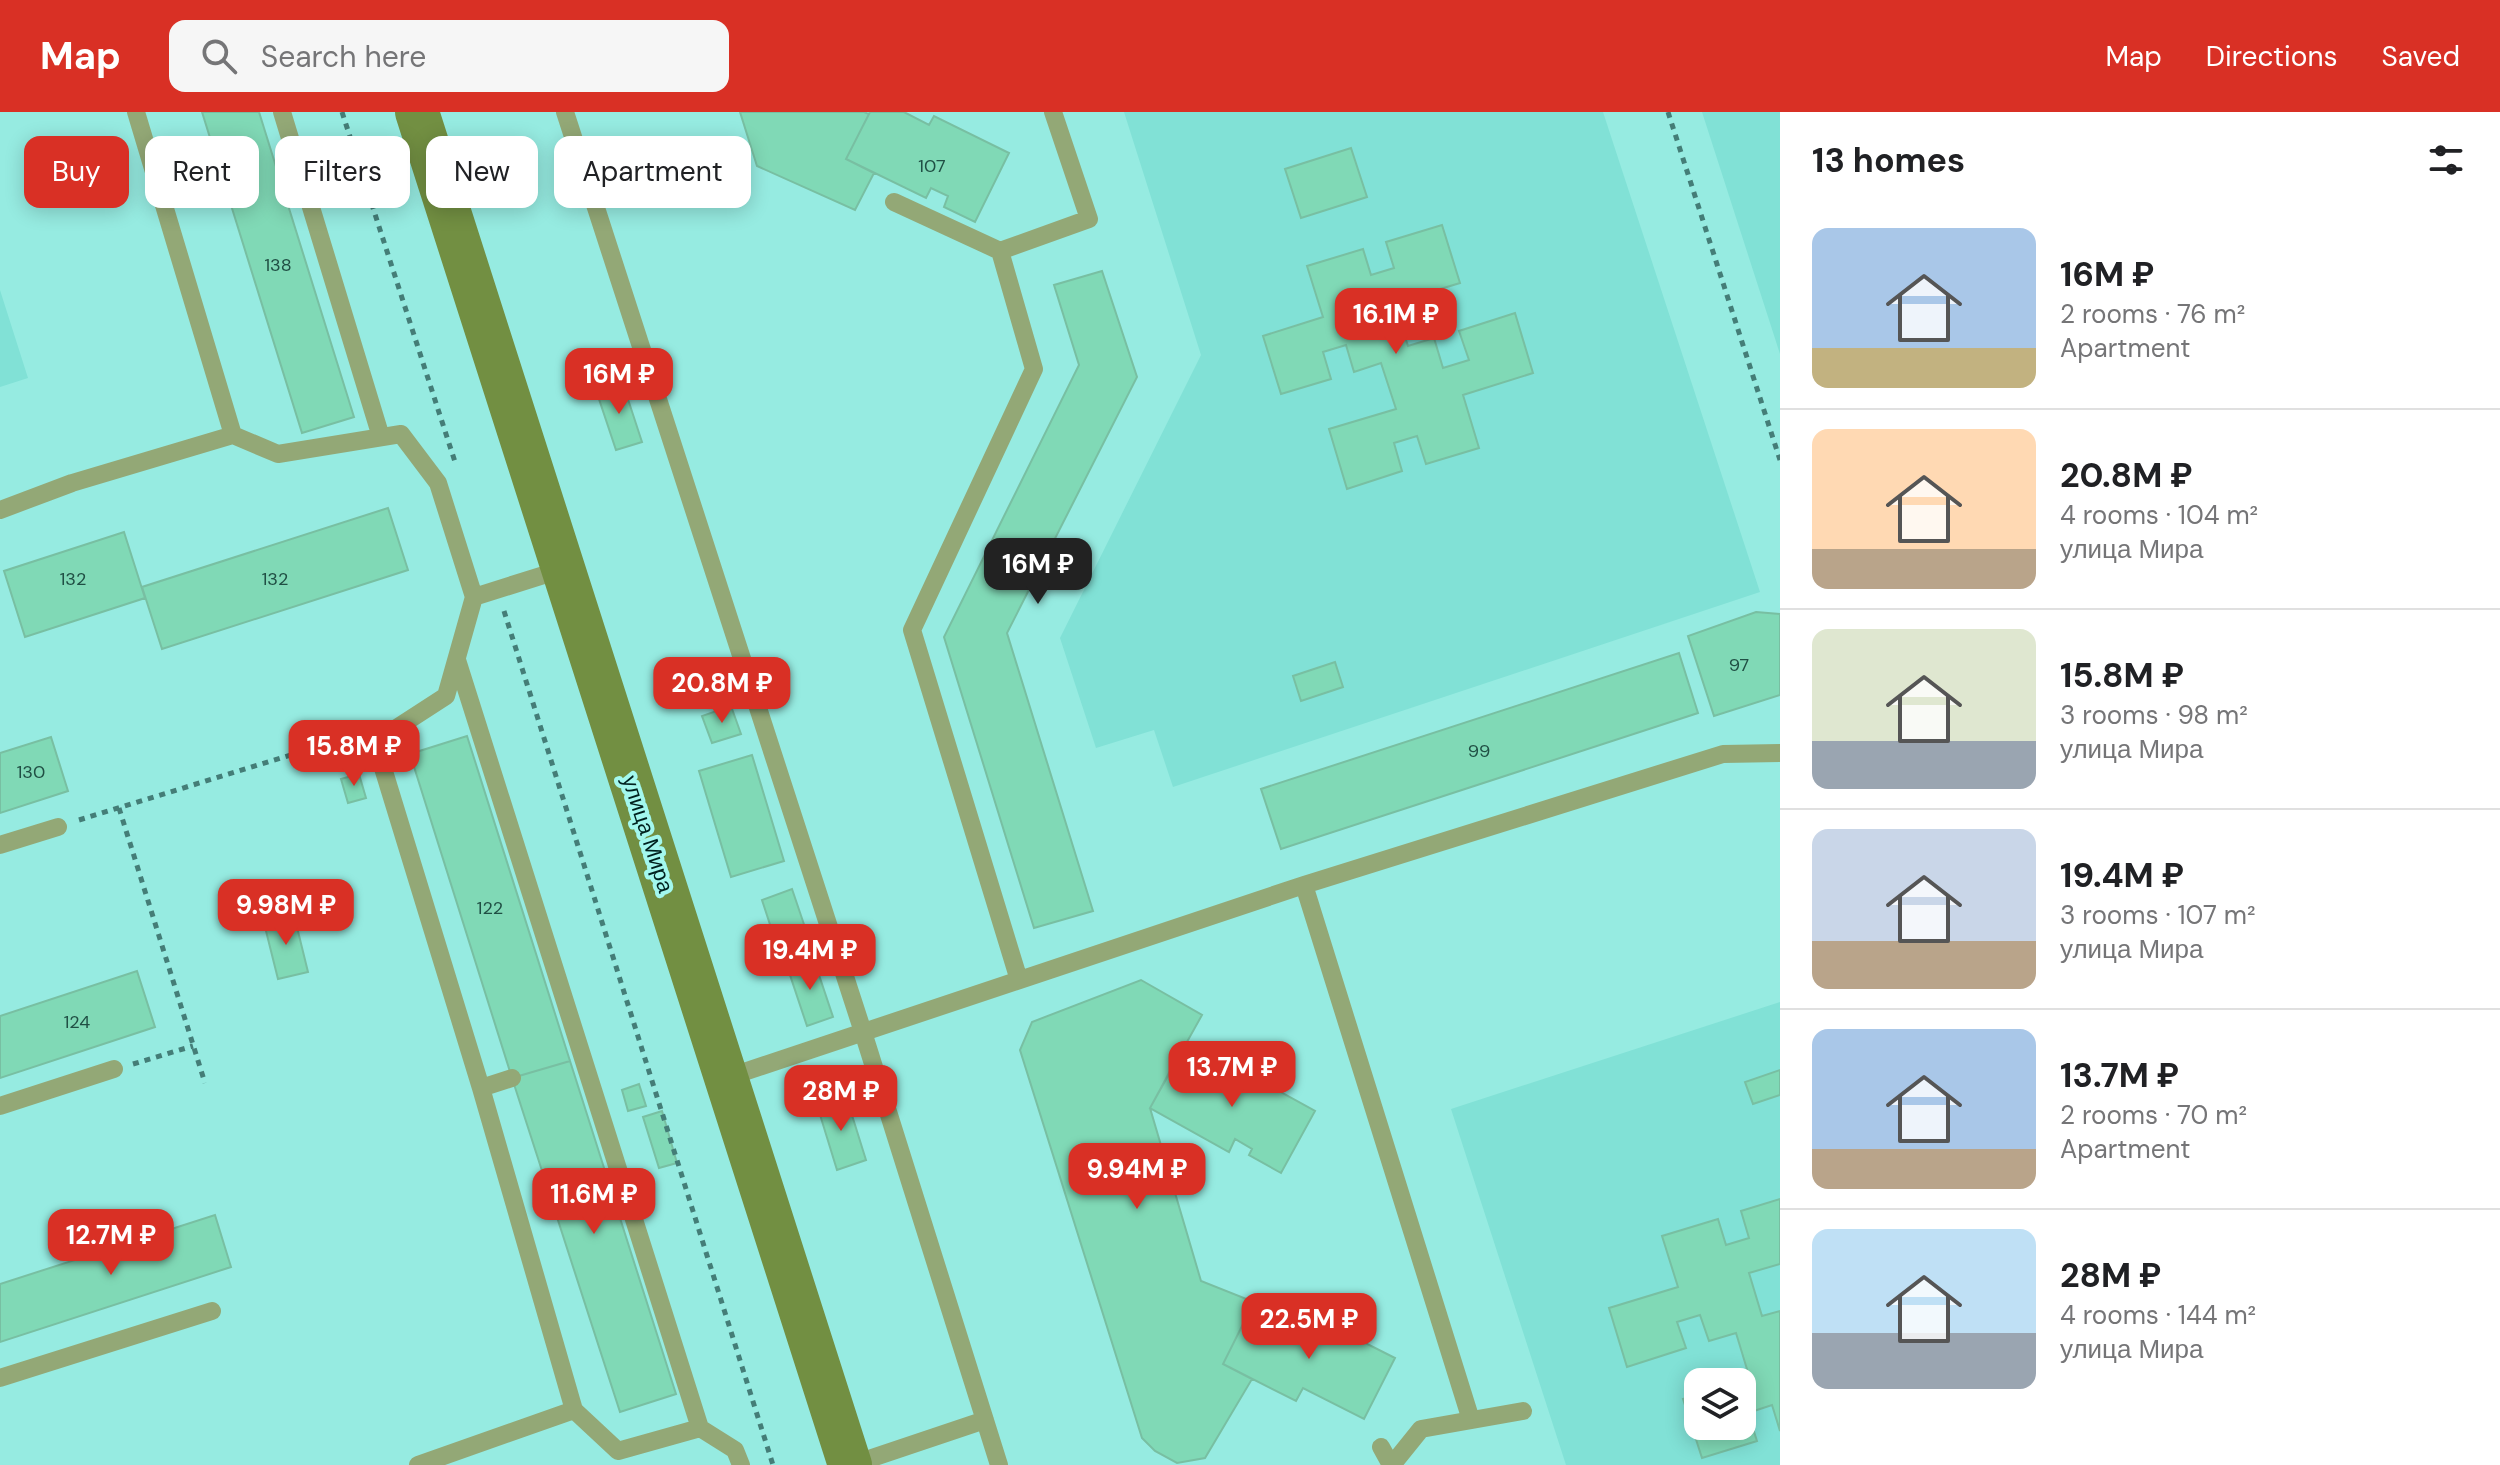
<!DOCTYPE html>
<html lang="en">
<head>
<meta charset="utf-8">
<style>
  :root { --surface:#fff; --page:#f6f6f6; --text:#202124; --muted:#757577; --line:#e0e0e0; --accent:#d93025 }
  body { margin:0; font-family:"DM Sans",sans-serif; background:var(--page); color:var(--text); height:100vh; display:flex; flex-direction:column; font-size:30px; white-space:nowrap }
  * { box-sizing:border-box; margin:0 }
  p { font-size:26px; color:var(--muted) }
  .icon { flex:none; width:44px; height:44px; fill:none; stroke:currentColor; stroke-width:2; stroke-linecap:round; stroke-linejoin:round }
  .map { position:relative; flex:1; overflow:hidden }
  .drawer { display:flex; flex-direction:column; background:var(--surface); width:720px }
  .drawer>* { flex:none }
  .guide { position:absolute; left:24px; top:24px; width:760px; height:72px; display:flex; gap:16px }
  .buttons { position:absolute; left:1684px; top:1256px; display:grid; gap:16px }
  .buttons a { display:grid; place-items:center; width:72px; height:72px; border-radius:16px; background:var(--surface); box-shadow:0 4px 20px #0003; font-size:40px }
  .price { position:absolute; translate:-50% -68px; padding:0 18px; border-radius:16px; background:var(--accent); color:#fff; font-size:26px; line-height:52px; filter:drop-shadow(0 2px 4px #0008) }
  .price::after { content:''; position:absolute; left:50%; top:48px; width:24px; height:18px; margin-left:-12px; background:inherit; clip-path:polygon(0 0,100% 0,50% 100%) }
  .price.selected { background:#222; color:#fff }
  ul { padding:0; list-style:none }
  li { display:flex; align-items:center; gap:24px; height:200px; padding:0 32px }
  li+li { border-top:2px solid var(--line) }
  li span { display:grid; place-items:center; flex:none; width:224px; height:160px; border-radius:16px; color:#555 }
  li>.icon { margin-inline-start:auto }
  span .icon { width:96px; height:96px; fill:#fffc; stroke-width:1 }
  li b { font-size:34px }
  h2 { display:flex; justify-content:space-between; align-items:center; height:96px; padding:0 32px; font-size:34px }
  .pill { padding:0 28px; border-radius:16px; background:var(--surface); box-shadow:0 4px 20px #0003; font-size:28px; line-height:72px }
  .pill.selected { background:var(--accent); color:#fff }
  header { display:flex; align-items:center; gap:48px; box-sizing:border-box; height:112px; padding:0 40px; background:var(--accent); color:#fff }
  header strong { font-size:38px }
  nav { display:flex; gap:44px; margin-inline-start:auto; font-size:28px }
  .search { width:560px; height:72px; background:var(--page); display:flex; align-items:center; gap:20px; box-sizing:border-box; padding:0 28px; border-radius:16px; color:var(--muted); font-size:30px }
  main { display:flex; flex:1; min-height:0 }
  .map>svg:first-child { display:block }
  .built { fill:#81e1d6; fill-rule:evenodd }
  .building { fill:#80d9b6; stroke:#78bfa2; stroke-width:2 }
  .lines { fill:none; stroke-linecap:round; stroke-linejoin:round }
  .path { stroke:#447d77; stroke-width:5; stroke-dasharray:6 6; stroke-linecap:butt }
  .service { stroke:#93a876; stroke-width:18 }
  .secondary { stroke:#728f42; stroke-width:44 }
  .labels { text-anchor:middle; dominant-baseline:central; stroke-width:8; stroke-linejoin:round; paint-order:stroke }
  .number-label { font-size:18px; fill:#204f44 }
  .street-label { font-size:22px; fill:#00211e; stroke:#a3f8ee }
</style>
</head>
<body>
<header>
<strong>Map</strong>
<div class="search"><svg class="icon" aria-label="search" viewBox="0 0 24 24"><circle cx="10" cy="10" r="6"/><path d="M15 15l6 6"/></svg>Search here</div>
<nav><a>Map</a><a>Directions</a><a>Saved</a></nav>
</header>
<main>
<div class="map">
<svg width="1780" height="1353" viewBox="0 0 1780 1353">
  <rect width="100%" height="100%" fill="#96ebe1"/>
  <!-- built -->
  <path class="built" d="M1124 0H1603L1760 480 1173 675 1154 618 1096 636 1060 526 1201 243Z
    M1702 0H1780V242Z
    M0 178 28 266 0 275Z
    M1780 890V1353H1566L1451 997ZM1698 1270H1742V1314H1698Z"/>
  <!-- building -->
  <path class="building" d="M202 0H259L354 305 302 321Z
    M740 0H864L869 2 846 47 874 61 855 98 757 54Z
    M870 0H904L929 13 934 4 1009 41 975 110 944 95 948 84 931 76 926 86 846 47Z
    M1351 36 1367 85 1301 106 1285 57Z
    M1442 113 1460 171 1394 191 1408 234 1434 226 1443 256 1469 248 1459 219 1515 201 1533 261 1463 283 1479 336 1426 352 1417 324 1394 331 1402 359 1347 377 1329 317 1396 297 1381 251 1354 260 1346 233 1323 240 1331 267 1281 282 1263 224 1323 205 1307 154 1363 137 1371 163 1394 156 1386 130Z
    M1102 159 1137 265 1007 521 1093 799 1034 816 944 525 1079 253 1054 173Z
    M622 269 642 330 616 338 596 278Z
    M388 396 408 458 162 537 142 475Z
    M124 420 145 486 25 525 4 459Z
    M1756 500 1780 502V583L1714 604 1688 524Z
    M1679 541 1698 601 1281 737 1261 677Z
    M1335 550 1343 575 1301 589 1293 564Z
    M731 594 741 622 712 631 702 604Z
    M467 624 570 949 512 966 410 642Z
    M51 625 68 679 0 701V641Z
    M752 643 784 749 731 765 699 659Z
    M359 662 366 686 348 691 341 667Z
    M792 777 811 833 780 843 762 788Z
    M294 803 308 860 278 867 264 811Z
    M813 845 833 905 807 914 787 854Z
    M137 859 155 915 0 966V904Z
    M1141 868 1202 903 1150 996 1201 1169 1254 1190 1223 1252 1252 1267 1205 1346 1177 1351 1155 1339 1142 1326 1020 938 1032 910Z
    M1183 935 1237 965 1241 958 1315 999 1281 1061 1249 1043 1252 1037 1235 1027 1229 1040 1150 996Z
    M570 949 676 1282 620 1300 512 966Z
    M1780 958V983L1753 992 1745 970Z
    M639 972 646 994 628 999 622 978Z
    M846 984 866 1048 837 1058 817 993Z
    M662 999 677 1051 659 1056 643 1005Z
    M1780 1087V1152L1749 1161 1762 1204 1780 1199V1319L1772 1293 1748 1301 1757 1329 1702 1346 1683 1287 1698 1283V1314H1742V1270H1740L1750 1267 1736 1221 1709 1229 1700 1203 1677 1210 1686 1236 1627 1255 1609 1196 1678 1175 1662 1124 1718 1107 1726 1133 1749 1126 1741 1099Z
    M215 1103 231 1155 0 1230V1172Z
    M1254 1190 1314 1221 1320 1208 1395 1246 1364 1307 1303 1276 1296 1289 1223 1252Z"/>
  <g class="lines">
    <!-- path -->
    <path class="path" d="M342 0 456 353
      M1668 0 1780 348
      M504 499 773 1353
      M119 696 205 971
      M79 708 323 633 354 631
      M133 952 193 934"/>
    <!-- service -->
    <path class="service" d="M136 0 233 323
      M282 0 381 325
      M565 0 863 920 999 1353
      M894 90 1000 139
      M0 398 72 371 233 323 278 342 401 322 438 371 474 485
      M563 457 474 485 446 584 375 630 481 976 574 1298
      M457 548 700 1316
      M0 733 58 715
      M1304 773 1471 1308
      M1019 868 912 518 1034 257 1000 139 1089 107 1053 0
      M726 966 1304 773 1723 642 1780 641
      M481 976 512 966
      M0 994 114 957
      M0 1266 212 1199
      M1381 1335 1391 1353
      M418 1353 574 1298 618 1339 700 1316 735 1338 741 1353
      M851 1353 985 1308
      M1392 1353 1421 1317 1523 1299"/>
    <!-- secondary -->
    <path class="secondary" d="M417 0 850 1353"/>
  </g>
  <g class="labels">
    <!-- number labels -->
    <g class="number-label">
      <text x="932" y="54">107</text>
      <text x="278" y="153">138</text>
      <text x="73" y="467">132</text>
      <text x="275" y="467">132</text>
      <text x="1739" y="553">97</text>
      <text x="1479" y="639">99</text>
      <text x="31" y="660">130</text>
      <text x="490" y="796">122</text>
      <text x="77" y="910">124</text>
    </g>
    <!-- street labels -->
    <g class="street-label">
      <text transform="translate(648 722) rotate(72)">улица Мира</text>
    </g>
  </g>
</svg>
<div class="buttons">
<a><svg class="icon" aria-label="layers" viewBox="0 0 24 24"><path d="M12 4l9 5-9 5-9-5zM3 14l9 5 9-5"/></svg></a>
</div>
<b class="price" style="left:1396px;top:244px">16.1M ₽</b>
<b class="price" style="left:619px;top:304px">16M ₽</b>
<b class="price selected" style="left:1038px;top:494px">16M ₽</b>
<b class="price" style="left:722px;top:613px">20.8M ₽</b>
<b class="price" style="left:354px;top:676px">15.8M ₽</b>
<b class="price" style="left:286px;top:835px">9.98M ₽</b>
<b class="price" style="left:810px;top:880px">19.4M ₽</b>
<b class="price" style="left:1232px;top:997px">13.7M ₽</b>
<b class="price" style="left:841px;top:1021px">28M ₽</b>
<b class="price" style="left:1137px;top:1099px">9.94M ₽</b>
<b class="price" style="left:594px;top:1124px">11.6M ₽</b>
<b class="price" style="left:111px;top:1165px">12.7M ₽</b>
<b class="price" style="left:1309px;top:1249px">22.5M ₽</b>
<div class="guide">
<a class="pill selected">Buy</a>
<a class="pill">Rent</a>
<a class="pill">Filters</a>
<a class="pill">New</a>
<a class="pill">Apartment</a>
</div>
</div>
<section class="drawer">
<h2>13 homes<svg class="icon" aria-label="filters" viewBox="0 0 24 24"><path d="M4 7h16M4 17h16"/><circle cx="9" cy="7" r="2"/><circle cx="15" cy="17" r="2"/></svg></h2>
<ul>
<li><span style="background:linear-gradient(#a9c7e8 75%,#c2b280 0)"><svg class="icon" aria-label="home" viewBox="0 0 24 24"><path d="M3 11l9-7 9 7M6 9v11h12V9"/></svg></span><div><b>16M ₽</b><p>2 rooms · 76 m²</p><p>Apartment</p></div></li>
<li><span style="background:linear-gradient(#ffd9b3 75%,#b9a48a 0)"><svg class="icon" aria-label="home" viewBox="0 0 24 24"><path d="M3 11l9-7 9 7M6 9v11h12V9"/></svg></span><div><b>20.8M ₽</b><p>4 rooms · 104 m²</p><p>улица Мира</p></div></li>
<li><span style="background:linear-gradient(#dfe7d0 70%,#9aa5b1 0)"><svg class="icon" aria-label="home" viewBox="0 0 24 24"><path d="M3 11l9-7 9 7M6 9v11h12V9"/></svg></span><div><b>15.8M ₽</b><p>3 rooms · 98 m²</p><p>улица Мира</p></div></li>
<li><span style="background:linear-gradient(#c9d6e8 70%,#b9a48a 0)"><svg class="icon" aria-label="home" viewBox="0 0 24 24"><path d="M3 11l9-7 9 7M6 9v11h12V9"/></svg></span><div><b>19.4M ₽</b><p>3 rooms · 107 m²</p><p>улица Мира</p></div></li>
<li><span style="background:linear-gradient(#a9c7e8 75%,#b9a48a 0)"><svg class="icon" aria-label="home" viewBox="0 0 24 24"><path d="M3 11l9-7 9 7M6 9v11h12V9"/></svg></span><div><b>13.7M ₽</b><p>2 rooms · 70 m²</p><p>Apartment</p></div></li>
<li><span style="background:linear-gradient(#bfe0f5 65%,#9aa5b1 0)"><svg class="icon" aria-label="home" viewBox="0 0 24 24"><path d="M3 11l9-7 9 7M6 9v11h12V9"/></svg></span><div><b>28M ₽</b><p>4 rooms · 144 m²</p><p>улица Мира</p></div></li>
</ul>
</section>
</main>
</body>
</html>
